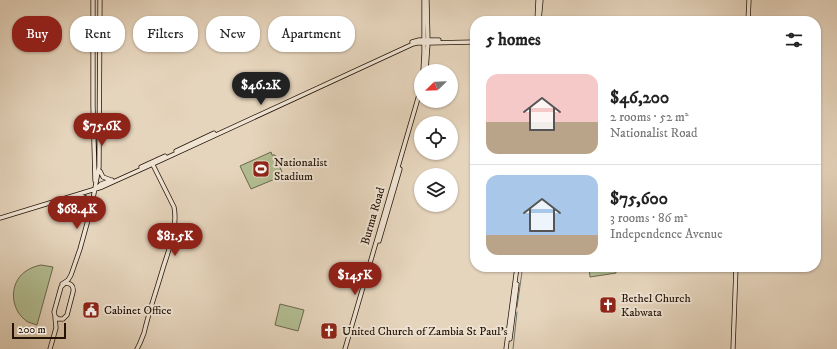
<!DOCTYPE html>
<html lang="en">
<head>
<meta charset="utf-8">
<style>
  :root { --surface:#fff; --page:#f6f6f6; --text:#222; --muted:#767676; --line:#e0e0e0; --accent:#8f2418 }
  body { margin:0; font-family:"IM FELL DW Pica",serif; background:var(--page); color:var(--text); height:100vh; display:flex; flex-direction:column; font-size:15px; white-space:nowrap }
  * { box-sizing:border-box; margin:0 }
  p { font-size:13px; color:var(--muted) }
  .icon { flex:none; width:22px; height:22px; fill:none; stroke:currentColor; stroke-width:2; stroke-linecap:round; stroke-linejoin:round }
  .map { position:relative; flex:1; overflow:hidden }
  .details { position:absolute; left:470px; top:16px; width:351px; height:256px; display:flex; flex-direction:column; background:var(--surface); border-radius:16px; box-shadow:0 1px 3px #0004 }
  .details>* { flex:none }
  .top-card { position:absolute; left:12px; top:16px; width:380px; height:36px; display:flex; gap:8px }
  .needle { width:26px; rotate:247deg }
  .buttons { position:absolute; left:414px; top:64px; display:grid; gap:8px }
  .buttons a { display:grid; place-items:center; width:44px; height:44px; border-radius:50%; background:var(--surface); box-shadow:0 1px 3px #0004; font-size:20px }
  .scale { position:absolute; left:12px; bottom:10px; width:54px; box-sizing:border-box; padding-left:4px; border:2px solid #231205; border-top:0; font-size:11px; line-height:14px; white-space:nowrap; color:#231205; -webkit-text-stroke:3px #efe4d4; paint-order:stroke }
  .price { position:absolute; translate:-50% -34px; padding:0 9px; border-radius:14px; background:var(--accent); color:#fff; font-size:13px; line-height:26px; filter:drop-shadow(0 1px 2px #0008) }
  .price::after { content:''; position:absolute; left:50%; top:24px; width:12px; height:9px; margin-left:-6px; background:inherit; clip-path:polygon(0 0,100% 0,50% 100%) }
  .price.on { background:#222; color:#fff }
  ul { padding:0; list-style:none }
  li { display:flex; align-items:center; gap:12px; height:100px; padding:0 16px }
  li+li { border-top:1px solid var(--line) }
  li span { display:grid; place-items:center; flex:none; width:112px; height:80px; border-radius:12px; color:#555 }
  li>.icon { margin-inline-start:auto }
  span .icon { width:48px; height:48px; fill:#fffc; stroke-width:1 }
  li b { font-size:17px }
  h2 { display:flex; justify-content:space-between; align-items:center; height:48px; padding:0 16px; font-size:17px }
  .tag { padding:0 14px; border-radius:16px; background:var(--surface); box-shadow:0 1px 3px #0004; font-size:14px; line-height:36px }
  .tag.on { background:var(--accent); color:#fff }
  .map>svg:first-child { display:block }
  .green { fill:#b3be93; stroke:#6b684c }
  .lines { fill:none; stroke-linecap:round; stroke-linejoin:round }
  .stream { stroke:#697669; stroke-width:1 }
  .secondary-casing { stroke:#231205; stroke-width:5 }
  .secondary { stroke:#efe4d4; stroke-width:3.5 }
  .labels { text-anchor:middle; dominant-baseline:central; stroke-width:4; stroke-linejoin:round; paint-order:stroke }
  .poi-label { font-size:12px; fill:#231205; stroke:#efe4d4; text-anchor:start }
  .street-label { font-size:12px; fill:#231205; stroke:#efe4d4 }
</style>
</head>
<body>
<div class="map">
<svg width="837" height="349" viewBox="0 0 837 349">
  <rect width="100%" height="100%" fill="#e6d5bd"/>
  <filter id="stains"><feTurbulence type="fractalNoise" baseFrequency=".005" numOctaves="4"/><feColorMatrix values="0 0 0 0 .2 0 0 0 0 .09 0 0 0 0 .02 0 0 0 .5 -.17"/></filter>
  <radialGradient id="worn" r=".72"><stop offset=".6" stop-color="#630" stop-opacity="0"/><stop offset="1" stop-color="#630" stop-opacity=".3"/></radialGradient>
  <!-- green -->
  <path class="green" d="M271 152 272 155H275L282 172 281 173 282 176 251 189 240 166Z
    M41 265 53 267 37 325C34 324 31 323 28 322 10 311 8 283 26 271 30 268 36 266 41 265Z
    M589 267H615L616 273 590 277Z
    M280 304 304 310 298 331 275 325Z"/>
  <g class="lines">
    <!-- stream -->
    <path class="stream" d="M517 307 522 272
      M513 349 517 312"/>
    <!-- secondary casing -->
    <g class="secondary-casing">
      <path id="secondary" d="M93 0V106L95 181
        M537 21 538 0
        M539 21 541 0
        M748 21 749 0
        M412 42 419 40H439
        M423 71 424 53V0
        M426 71 428 43 427 0
        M176 151 214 133
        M141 167 165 156
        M100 171 103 177 111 180
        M98 187 101 184 112 180
        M79 195 86 198 91 209
        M0 218 102 187 153 164 413 44 417 43H428L475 42
        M379 241 400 169
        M65 283C71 283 74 286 73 292L67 315 63 319H58L55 316 54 312 61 287Z
        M62 284 68 280 71 275 80 249 91 209 99 167 100 0
        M510 339 517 284
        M50 349 56 328 55 317
        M137 349 140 343 144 333C149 311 157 289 163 268 169 249 178 227 174 207L152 163
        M345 349 421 88
        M506 349 517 267
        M733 349 736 267"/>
    </g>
    <!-- secondary -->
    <use href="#secondary" class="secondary"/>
  </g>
  <!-- icons -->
  <defs>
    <g id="stadium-square" transform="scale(0.9)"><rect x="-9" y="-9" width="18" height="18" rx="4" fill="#8f2418" stroke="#efe4d4"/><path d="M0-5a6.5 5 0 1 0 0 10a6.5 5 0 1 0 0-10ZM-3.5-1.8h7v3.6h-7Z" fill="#fff"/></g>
    <g id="church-square" transform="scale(0.9)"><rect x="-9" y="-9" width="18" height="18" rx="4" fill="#8f2418" stroke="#efe4d4"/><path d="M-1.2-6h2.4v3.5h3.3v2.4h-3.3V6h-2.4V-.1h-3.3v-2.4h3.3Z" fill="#fff"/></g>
    <g id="civic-square" transform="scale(0.9)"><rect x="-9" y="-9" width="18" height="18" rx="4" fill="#8f2418" stroke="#efe4d4"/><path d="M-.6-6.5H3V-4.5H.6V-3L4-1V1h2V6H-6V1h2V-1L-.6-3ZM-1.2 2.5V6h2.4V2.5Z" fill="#fff"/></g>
  </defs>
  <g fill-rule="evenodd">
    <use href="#stadium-square" x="261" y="169"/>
    <use href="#church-square" x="608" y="305"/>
    <use href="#civic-square" x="91" y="310"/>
    <use href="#church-square" x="329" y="331"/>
  </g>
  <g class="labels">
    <!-- poi labels -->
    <g class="poi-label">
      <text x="274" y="162">Nationalist<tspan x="274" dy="14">Stadium</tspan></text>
      <text x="621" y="298">Bethel Church<tspan x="621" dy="14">Kabwata</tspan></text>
      <text x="104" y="310">Cabinet Office</text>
      <text x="342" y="331">United Church of Zambia St Paul's</text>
    </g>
    <!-- street labels -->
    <g class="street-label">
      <text transform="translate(373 216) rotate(-74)">Burma Road</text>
    </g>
  </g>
  <rect width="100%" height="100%" filter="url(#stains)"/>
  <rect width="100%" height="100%" fill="url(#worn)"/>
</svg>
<div class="buttons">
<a><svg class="needle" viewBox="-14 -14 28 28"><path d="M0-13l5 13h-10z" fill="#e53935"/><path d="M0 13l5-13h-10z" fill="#767676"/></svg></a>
<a><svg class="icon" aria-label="locate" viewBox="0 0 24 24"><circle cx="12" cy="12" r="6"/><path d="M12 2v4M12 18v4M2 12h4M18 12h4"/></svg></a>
<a><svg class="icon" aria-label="layers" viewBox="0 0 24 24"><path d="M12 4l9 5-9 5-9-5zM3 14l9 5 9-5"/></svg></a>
</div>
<div class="scale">200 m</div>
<b class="price on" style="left:261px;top:106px">$46.2K</b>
<b class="price" style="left:102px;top:147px">$75.6K</b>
<b class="price" style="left:77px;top:230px">$68.4K</b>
<b class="price" style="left:175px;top:257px">$81.5K</b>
<b class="price" style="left:355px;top:296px">$145K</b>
<div class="top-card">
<a class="tag on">Buy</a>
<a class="tag">Rent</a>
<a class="tag">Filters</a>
<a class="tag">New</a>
<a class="tag">Apartment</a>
</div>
<section class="details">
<h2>5 homes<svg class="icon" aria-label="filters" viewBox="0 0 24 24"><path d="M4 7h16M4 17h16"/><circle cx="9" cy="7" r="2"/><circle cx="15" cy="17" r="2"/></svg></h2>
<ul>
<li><span style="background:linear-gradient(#f6c9c9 60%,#b9a48a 0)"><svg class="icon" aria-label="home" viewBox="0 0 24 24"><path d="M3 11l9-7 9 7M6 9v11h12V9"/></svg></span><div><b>$46,200</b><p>2 rooms · 52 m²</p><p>Nationalist Road</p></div></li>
<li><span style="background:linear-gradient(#a9c7e8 75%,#b9a48a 0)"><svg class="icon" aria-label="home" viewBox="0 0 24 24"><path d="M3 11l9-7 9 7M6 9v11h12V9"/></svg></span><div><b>$75,600</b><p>3 rooms · 86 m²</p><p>Independence Avenue</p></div></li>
</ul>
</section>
</div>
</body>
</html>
